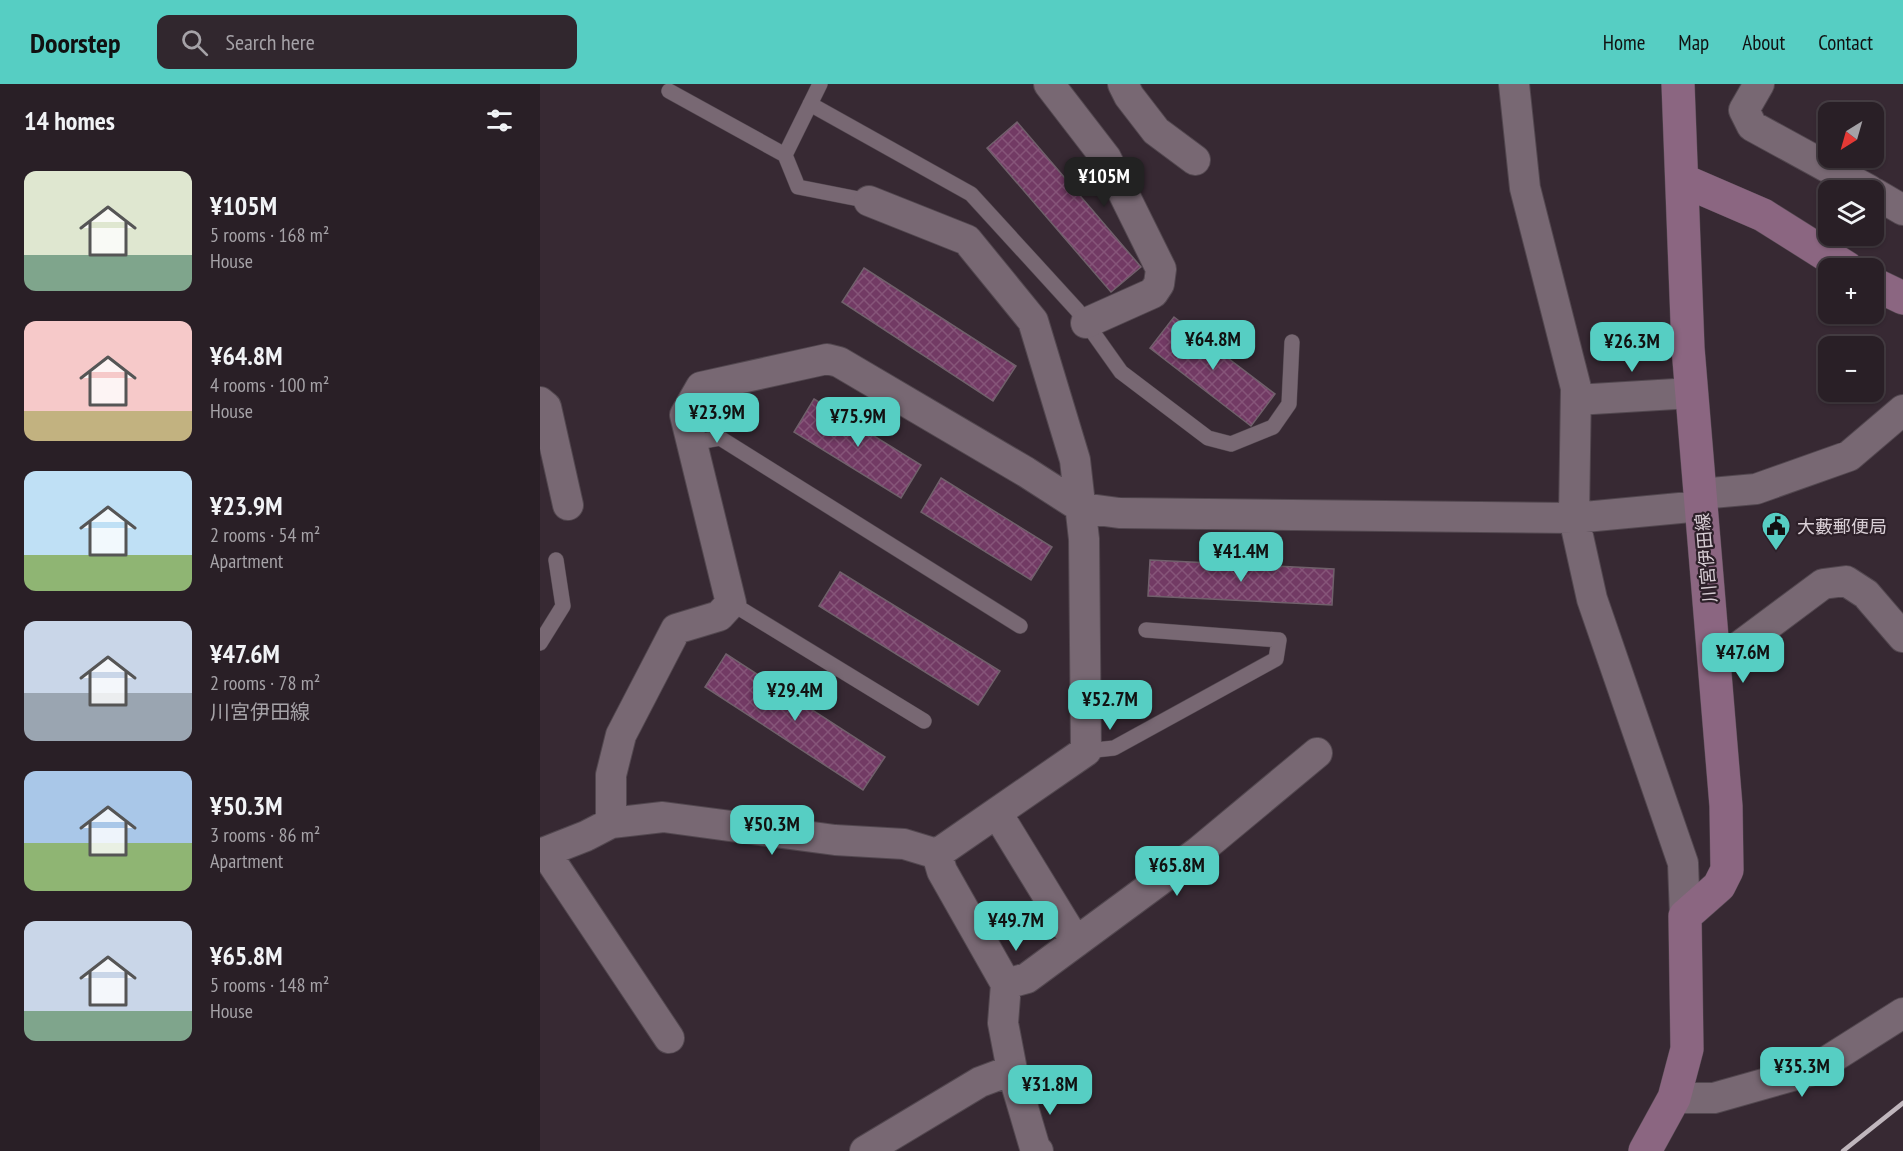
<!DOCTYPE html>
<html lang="en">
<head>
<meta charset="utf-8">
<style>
  :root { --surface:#291f26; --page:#31272e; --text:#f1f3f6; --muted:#a5a2a7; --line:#453d43; --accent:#56cec3 }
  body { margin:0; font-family:"PT Sans Narrow","Noto Sans JP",sans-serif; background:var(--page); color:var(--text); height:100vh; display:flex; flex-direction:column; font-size:22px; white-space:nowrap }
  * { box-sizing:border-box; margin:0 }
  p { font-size:20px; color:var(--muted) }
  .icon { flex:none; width:33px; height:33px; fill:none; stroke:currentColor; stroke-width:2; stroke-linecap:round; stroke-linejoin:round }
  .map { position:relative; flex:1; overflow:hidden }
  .details { display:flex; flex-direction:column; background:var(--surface); width:540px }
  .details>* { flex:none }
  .needle { width:39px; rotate:217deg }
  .controls { position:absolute; left:1278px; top:18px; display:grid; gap:12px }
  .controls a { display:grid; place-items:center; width:66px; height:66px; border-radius:12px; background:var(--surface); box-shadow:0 2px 4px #0004,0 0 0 2px var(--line); font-size:30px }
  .price { position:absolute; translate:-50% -51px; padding:0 14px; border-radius:12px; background:var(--accent); color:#111; font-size:20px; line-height:39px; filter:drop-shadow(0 2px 3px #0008) }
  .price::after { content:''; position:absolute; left:50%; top:36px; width:18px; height:14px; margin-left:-9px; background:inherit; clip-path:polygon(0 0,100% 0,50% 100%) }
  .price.selected { background:#222; color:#fff }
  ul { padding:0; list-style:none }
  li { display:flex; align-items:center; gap:18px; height:150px; padding:0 24px }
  li span { display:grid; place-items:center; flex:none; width:168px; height:120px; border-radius:12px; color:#555 }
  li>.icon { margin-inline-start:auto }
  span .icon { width:72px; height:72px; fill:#fffc; stroke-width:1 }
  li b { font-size:26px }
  h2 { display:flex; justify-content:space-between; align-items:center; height:72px; padding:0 24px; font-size:26px }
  header { display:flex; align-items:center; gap:36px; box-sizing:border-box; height:84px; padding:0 30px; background:var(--accent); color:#111 }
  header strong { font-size:28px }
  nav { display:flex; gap:33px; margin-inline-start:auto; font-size:21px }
  .search { width:420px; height:54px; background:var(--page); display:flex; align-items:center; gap:15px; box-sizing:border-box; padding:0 21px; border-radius:12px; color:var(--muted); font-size:22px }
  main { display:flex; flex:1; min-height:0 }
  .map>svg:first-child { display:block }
  .building { fill:url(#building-cross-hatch); stroke:#70606b; stroke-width:1.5 }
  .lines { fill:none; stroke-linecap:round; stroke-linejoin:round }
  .lane-casing { stroke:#52474f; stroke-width:16 }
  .street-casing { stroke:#52474f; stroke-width:32 }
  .secondary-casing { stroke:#52474f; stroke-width:34 }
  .lane { stroke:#786873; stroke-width:15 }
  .street { stroke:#786873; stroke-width:30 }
  .secondary { stroke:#8b6681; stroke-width:33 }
  .rail { stroke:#c0b6bd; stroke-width:4.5 }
  .labels { text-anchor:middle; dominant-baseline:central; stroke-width:4.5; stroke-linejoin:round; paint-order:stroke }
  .poi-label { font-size:18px; fill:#d9cfd6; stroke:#2d2029; text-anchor:start }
  .street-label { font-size:18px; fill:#d9cfd6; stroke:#2d2029 }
</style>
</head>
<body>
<header>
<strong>Doorstep</strong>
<div class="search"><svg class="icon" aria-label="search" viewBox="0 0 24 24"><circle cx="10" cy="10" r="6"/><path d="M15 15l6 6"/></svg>Search here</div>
<nav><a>Home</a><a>Map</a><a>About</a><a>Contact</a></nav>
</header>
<main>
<section class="details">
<h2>14 homes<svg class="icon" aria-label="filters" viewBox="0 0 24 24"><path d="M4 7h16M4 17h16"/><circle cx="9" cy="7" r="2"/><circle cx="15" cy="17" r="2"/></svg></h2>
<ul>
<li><span style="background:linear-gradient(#dfe7d0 70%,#7fa58c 0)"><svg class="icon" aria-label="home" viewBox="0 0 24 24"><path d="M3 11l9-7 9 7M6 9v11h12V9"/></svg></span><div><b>¥105M</b><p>5 rooms · 168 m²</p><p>House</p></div></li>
<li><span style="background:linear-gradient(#f6c9c9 75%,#c2b280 0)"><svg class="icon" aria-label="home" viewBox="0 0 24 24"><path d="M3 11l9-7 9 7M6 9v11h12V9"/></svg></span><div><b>¥64.8M</b><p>4 rooms · 100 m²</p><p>House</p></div></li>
<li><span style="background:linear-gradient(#bfe0f5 70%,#8fb573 0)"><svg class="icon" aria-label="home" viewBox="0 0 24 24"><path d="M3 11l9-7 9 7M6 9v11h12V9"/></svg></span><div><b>¥23.9M</b><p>2 rooms · 54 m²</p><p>Apartment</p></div></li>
<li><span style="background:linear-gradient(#c9d6e8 60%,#9aa5b1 0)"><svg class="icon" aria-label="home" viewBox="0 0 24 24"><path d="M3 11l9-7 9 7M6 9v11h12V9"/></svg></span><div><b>¥47.6M</b><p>2 rooms · 78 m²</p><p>川宮伊田線</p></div></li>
<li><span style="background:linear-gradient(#a9c7e8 60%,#8fb573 0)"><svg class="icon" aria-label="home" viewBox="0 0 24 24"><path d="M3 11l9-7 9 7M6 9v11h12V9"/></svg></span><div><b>¥50.3M</b><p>3 rooms · 86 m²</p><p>Apartment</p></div></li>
<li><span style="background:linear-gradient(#c9d6e8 75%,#7fa58c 0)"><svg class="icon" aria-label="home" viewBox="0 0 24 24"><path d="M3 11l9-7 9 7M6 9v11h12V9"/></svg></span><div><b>¥65.8M</b><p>5 rooms · 148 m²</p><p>House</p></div></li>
</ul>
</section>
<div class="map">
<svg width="1363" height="1067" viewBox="0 0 1363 1067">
  <defs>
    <pattern id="building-cross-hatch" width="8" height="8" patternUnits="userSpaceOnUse" patternTransform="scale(1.5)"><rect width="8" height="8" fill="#723a64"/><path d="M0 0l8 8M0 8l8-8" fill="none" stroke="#865579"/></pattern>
  </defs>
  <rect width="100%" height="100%" fill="#372933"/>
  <!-- building -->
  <path class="building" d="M477 38 601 183 571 208 447 64Z
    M324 184 476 282 453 317 302 218Z
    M634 233 735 310 711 342 610 264Z
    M274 315 381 381 361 414 254 348Z
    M401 394 512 463 491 496 381 428Z
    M610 476 794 485 792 521 608 512Z
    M300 488 460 587 438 621 279 522Z
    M186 570 345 673 323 706 165 603Z"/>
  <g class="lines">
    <!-- lane casing -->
    <g class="lane-casing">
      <path id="lane" d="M280 0 245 71 258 103 329 117
        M129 7 245 71
        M270 20 431 110 537 226 581 288 668 354 691 360 733 343 749 320 752 258
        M152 359 180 354 480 542
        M191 519 384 637
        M0 559 23 522 16 476
        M546 667 574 664 736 575 739 556 606 546"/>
    </g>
    <!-- street casing -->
    <g class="street-casing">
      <path id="street" d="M509 0 566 74 621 185 619 200 613 209 546 239
        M583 0 589 12 616 47 655 76
        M974 0 985 104 1036 304 1034 434 1052 515 1143 779 1145 832
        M1219 0 1204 26 1212 42 1329 106
        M1334 109 1363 126
        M329 117 427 156 493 237 535 376 544 455 546 667 397 770
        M1036 316 1152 309
        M0 318 6 323 28 421
        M1160 410 1216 405 1309 372 1363 326
        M1175 570 1197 564 1283 500 1306 497 1326 510 1363 553
        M457 729 536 858
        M71 739V691L81 651 136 545 179 532 191 519 145 331 161 303 287 275 299 278 486 388 542 424 579 429 1034 434 1161 422
        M5 768 129 954
        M0 770 46 752 71 739 123 733 295 756 364 760 397 770
        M397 770 402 787 466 900 463 939 472 986 495 1064 498 1067
        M466 900 487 894 658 768 777 669
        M1134 1014H1174L1273 986 1363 929
        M325 1067 440 998 472 986"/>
    </g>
    <!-- secondary casing -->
    <g class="secondary-casing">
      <path id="secondary" d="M1142 96 1223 131 1307 184
        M1334 200 1363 214
        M1105 1067 1134 1014 1147 965 1145 832 1179 802 1187 786 1186 722 1148 264 1138 0"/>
    </g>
    <!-- lane -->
    <use href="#lane" class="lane"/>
    <!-- street -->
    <use href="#street" class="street"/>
    <!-- secondary -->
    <use href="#secondary" class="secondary"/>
    <!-- rail -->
    <path class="rail" d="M1303 1067 1363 1019"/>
  </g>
  <!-- icons -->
  <defs>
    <g id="civic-pin" transform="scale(1.5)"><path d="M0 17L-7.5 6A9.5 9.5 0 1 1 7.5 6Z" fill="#56cec3" stroke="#2d2029"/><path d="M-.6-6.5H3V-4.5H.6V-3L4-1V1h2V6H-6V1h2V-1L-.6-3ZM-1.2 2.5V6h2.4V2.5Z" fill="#111"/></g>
  </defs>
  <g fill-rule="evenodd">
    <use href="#civic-pin" x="1236" y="442"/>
  </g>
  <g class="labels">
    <!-- poi labels -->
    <g class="poi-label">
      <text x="1257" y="442">大藪郵便局</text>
    </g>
    <!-- street labels -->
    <g class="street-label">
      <text transform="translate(1166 474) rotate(-95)">川宮伊田線</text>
    </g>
  </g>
</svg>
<div class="controls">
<a><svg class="needle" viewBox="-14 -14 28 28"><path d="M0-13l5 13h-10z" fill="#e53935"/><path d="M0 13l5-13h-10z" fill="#a5a2a7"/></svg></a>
<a><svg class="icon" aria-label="layers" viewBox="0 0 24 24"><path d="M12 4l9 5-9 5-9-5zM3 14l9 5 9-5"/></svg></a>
<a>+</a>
<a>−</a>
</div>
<b class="price selected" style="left:564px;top:124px">¥105M</b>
<b class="price" style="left:673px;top:287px">¥64.8M</b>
<b class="price" style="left:1092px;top:289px">¥26.3M</b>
<b class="price" style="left:177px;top:360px">¥23.9M</b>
<b class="price" style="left:318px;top:364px">¥75.9M</b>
<b class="price" style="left:701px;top:499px">¥41.4M</b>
<b class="price" style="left:1203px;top:600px">¥47.6M</b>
<b class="price" style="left:255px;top:638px">¥29.4M</b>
<b class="price" style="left:570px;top:647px">¥52.7M</b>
<b class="price" style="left:232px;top:772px">¥50.3M</b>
<b class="price" style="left:637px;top:813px">¥65.8M</b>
<b class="price" style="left:476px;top:868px">¥49.7M</b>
<b class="price" style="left:1262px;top:1014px">¥35.3M</b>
<b class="price" style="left:510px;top:1032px">¥31.8M</b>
</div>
</main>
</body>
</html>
